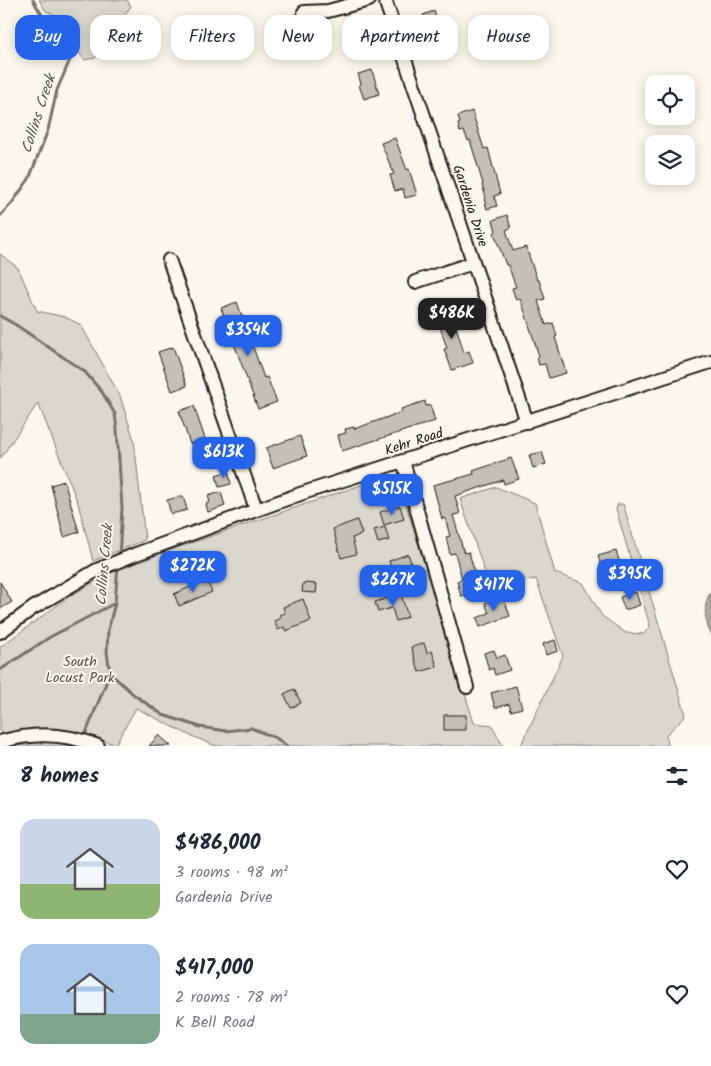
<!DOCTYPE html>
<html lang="en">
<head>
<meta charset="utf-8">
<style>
  :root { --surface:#fff; --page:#f6f6f7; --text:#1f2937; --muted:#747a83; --accent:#2563eb }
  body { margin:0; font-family:Kalam,sans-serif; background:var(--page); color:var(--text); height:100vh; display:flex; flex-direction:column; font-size:19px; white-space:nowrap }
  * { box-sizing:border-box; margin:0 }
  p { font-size:16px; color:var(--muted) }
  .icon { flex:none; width:28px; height:28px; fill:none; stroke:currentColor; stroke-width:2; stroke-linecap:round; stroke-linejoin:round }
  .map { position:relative; height:746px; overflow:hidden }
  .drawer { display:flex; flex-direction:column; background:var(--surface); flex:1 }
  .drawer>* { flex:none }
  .top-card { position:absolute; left:15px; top:15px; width:681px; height:45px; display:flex; gap:10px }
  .controls { position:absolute; left:645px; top:75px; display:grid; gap:10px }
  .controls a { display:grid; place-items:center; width:50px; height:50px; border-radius:10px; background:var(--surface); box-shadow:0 2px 12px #0003; font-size:25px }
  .price { position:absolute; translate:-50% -42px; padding:0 11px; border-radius:10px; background:var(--accent); color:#fff; font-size:16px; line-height:32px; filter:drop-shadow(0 1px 2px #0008) }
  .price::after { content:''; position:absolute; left:50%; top:30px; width:15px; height:11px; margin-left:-8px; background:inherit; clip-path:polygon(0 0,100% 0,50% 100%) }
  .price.on { background:#222; color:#fff }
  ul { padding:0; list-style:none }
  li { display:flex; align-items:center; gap:15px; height:125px; padding:0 20px }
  li span { display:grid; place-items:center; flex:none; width:140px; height:100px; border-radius:15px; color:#555 }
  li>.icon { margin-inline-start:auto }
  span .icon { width:60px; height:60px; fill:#fffc; stroke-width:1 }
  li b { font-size:21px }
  h2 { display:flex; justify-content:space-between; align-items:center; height:60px; padding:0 20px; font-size:21px }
  .tag { padding:0 18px; border-radius:15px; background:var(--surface); box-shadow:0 2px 12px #0003; font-size:18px; line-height:45px }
  .tag.on { background:var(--accent); color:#fff }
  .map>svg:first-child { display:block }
  .green { fill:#dad7ce; stroke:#7b7a75 }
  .water { fill:#afaca5; stroke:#74726e }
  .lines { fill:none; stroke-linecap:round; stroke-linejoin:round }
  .stream { stroke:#74726e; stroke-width:3 }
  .building { fill:#c3c0b8; stroke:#1c1c1c }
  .minor-casing { stroke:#1c1c1c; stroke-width:16 }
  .minor { stroke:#fbf7ec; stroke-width:12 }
  .labels { text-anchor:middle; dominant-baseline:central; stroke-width:4; stroke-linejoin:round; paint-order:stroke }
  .street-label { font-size:14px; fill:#1c1c1c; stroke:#fbf7ec }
  .park-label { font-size:14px; fill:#555451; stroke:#fbf7ec }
  .water-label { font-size:15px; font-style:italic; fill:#575653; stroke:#fbf7ec }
</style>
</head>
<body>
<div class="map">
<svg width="711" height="746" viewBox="0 0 711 746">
  <rect width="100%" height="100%" fill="#fbf7ec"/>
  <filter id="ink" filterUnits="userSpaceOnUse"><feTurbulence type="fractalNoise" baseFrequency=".02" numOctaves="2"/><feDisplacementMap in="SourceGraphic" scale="10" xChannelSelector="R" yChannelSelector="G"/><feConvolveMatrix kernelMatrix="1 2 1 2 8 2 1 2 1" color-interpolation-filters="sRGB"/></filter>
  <g filter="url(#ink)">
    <!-- green -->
    <path class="green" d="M39 0H127L131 6 95 58 85 60 78 52 80 38 74 23 46 11Z
      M0 254 18 268 37 311 65 317 81 325 120 396 134 440 145 540 93 561 78 503 38 403 0 459Z
      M367 483C382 483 393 483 403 495L474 723 492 725 503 746H216L187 734 136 708 115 745 90 735 86 746H0V647L70 596 106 575 165 552Z
      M496 487 535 503 555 573 583 583 602 616 626 633 644 634 650 626 616 509 618 504H623L686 715 666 735 668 744 666 746H514L521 745 563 656 536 579 490 587 460 499Z"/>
    <!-- water -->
    <path class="water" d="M711 591V636C705 620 702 606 711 591Z"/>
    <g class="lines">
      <!-- stream -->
      <path class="stream" d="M0 216 12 203 29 179 48 130 57 90 72 55V31L42 15 33 0
        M0 316 16 325 85 372 102 392 115 414 117 429 122 508 119 557
        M118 566 115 603 108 630 107 652 110 673 133 694 163 715 200 727 226 731 251 728 276 738 287 746
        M0 670 50 637 115 603
        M84 738 110 673"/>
    </g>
    <!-- building -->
    <path class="building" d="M434 11 437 20 443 18 447 34 433 39 423 15Z
      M372 70 379 94 364 99 359 85 361 84 358 74Z
      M472 111 484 149 488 148 500 194 494 196 497 206 487 209 484 199 486 198 482 184H483L470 140 468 141 464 131 460 132 458 124 460 123 458 116Z
      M395 138 407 170 409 169 417 195 405 198 403 189 395 191 390 175 394 174 381 143Z
      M507 215 511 228 506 230 513 251 526 247 537 280H539L545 299 538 301 546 325 553 323 557 336 555 337 566 373 549 378 545 364 539 365 537 357 539 356 523 306 520 299 516 300 512 288 516 287 508 265H506L494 233 496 231 493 220Z
      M237 302 264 378 267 377 277 402 258 409 221 308Z
      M450 306 464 353 469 351 473 363 452 370 444 349 447 348 435 312Z
      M173 347 187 386 172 391 158 352Z
      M425 401 426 406 430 405 435 421 342 451 338 435 346 433 345 429 354 427V429L402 412 401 409Z
      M194 406 205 439 190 444 179 411Z
      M300 436 307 456 273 468 266 448Z
      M542 452 546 464 533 468 529 455Z
      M511 458 519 479 504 484 503 480 455 496 460 514 453 515 464 553 469 552 476 578 480 577 481 580 484 579 486 589 461 596 457 581 462 579 455 553 450 554 446 537 450 536 445 518 442 519 433 485 474 474 473 471Z
      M228 471 231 484 219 487 216 475Z
      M64 481 79 532 64 537 51 485Z
      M221 492 225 506 208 512 206 504 210 502 208 496Z
      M183 496 187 510 171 514 167 500Z
      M400 506 404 519 384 525 380 512Z
      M357 520 362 534 352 538 356 554 341 558 333 529Z
      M385 527 389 540 378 543 374 530Z
      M616 551 624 576 606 581 598 556Z
      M408 554 416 577 397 584 389 561Z
      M375 577 378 586 364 590 362 581Z
      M206 580 212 592 179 606 174 594Z
      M0 582 12 602 0 609Z
      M303 583 317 584 316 593 302 592Z
      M636 592 640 605 625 610 620 597Z
      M401 594 408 617 396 621 392 608 378 612 375 602Z
      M503 596 510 616 480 627 477 618 489 613 485 603Z
      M303 599 311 621 286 631 284 627 278 630 274 621 281 618 279 615 285 613 283 607Z
      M555 640 558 651 546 655 543 644Z
      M424 643 427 653 432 651 437 667 419 672 411 647Z
      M494 650 497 658 505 655 510 670 495 675 493 668 489 670 484 653Z
      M516 686 522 708 511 711 509 704 495 708 491 693Z
      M294 689 301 703 291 708 284 694Z
      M444 715H466V730H444Z
      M159 735 171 746H149Z"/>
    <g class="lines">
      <!-- minor casing -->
      <g class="minor-casing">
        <path id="minor" d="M385 0 527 422
          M304 12 328 11 369 0
          M169 260 256 509
          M415 282 473 263
          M403 461 467 687
          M0 632 33 608 97 570 136 554 303 493 711 362
          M0 742C33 732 66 733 98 746"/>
      </g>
      <!-- minor -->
      <use href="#minor" class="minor"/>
    </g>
  </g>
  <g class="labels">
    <!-- street labels -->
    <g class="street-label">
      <text transform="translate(470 206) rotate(72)">Gardenia Drive</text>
      <text transform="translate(414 442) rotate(-18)">Kehr Road</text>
    </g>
    <!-- park labels -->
    <g class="park-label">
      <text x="80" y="662">South<tspan x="80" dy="16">Locust Park</tspan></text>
    </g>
    <!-- water labels -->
    <g class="water-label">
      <text transform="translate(39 114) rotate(-72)">Collins Creek</text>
      <text transform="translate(105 565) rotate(-85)">Collins Creek</text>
    </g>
  </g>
</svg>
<div class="controls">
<a><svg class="icon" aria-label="locate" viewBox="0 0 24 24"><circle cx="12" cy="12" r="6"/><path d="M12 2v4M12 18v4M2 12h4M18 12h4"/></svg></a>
<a><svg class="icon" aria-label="layers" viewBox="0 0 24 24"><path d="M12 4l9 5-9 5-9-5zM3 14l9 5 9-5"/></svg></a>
</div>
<b class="price on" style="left:452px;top:340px">$486K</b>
<b class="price" style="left:248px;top:357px">$354K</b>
<b class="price" style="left:224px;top:479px">$613K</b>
<b class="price" style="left:392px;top:516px">$515K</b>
<b class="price" style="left:193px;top:593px">$272K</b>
<b class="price" style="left:630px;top:601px">$395K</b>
<b class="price" style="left:393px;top:607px">$267K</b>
<b class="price" style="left:494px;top:612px">$417K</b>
<div class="top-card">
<a class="tag on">Buy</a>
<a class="tag">Rent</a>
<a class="tag">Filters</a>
<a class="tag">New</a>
<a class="tag">Apartment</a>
<a class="tag">House</a>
</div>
</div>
<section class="drawer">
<h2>8 homes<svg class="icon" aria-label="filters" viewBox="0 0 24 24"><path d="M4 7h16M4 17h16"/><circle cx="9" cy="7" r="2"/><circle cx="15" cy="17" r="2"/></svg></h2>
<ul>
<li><span style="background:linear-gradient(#c9d6e8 65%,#8fb573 0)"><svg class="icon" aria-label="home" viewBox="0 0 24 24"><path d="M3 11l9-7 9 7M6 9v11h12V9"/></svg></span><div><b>$486,000</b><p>3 rooms · 98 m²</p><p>Gardenia Drive</p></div><svg class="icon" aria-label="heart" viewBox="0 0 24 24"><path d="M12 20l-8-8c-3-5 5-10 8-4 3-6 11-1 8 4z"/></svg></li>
<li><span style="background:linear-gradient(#a9c7e8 70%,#7fa58c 0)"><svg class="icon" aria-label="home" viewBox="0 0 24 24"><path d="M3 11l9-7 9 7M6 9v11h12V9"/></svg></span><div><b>$417,000</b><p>2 rooms · 78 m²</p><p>K Bell Road</p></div><svg class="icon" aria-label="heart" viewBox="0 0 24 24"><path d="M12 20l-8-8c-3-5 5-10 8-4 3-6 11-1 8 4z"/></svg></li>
</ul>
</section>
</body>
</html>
